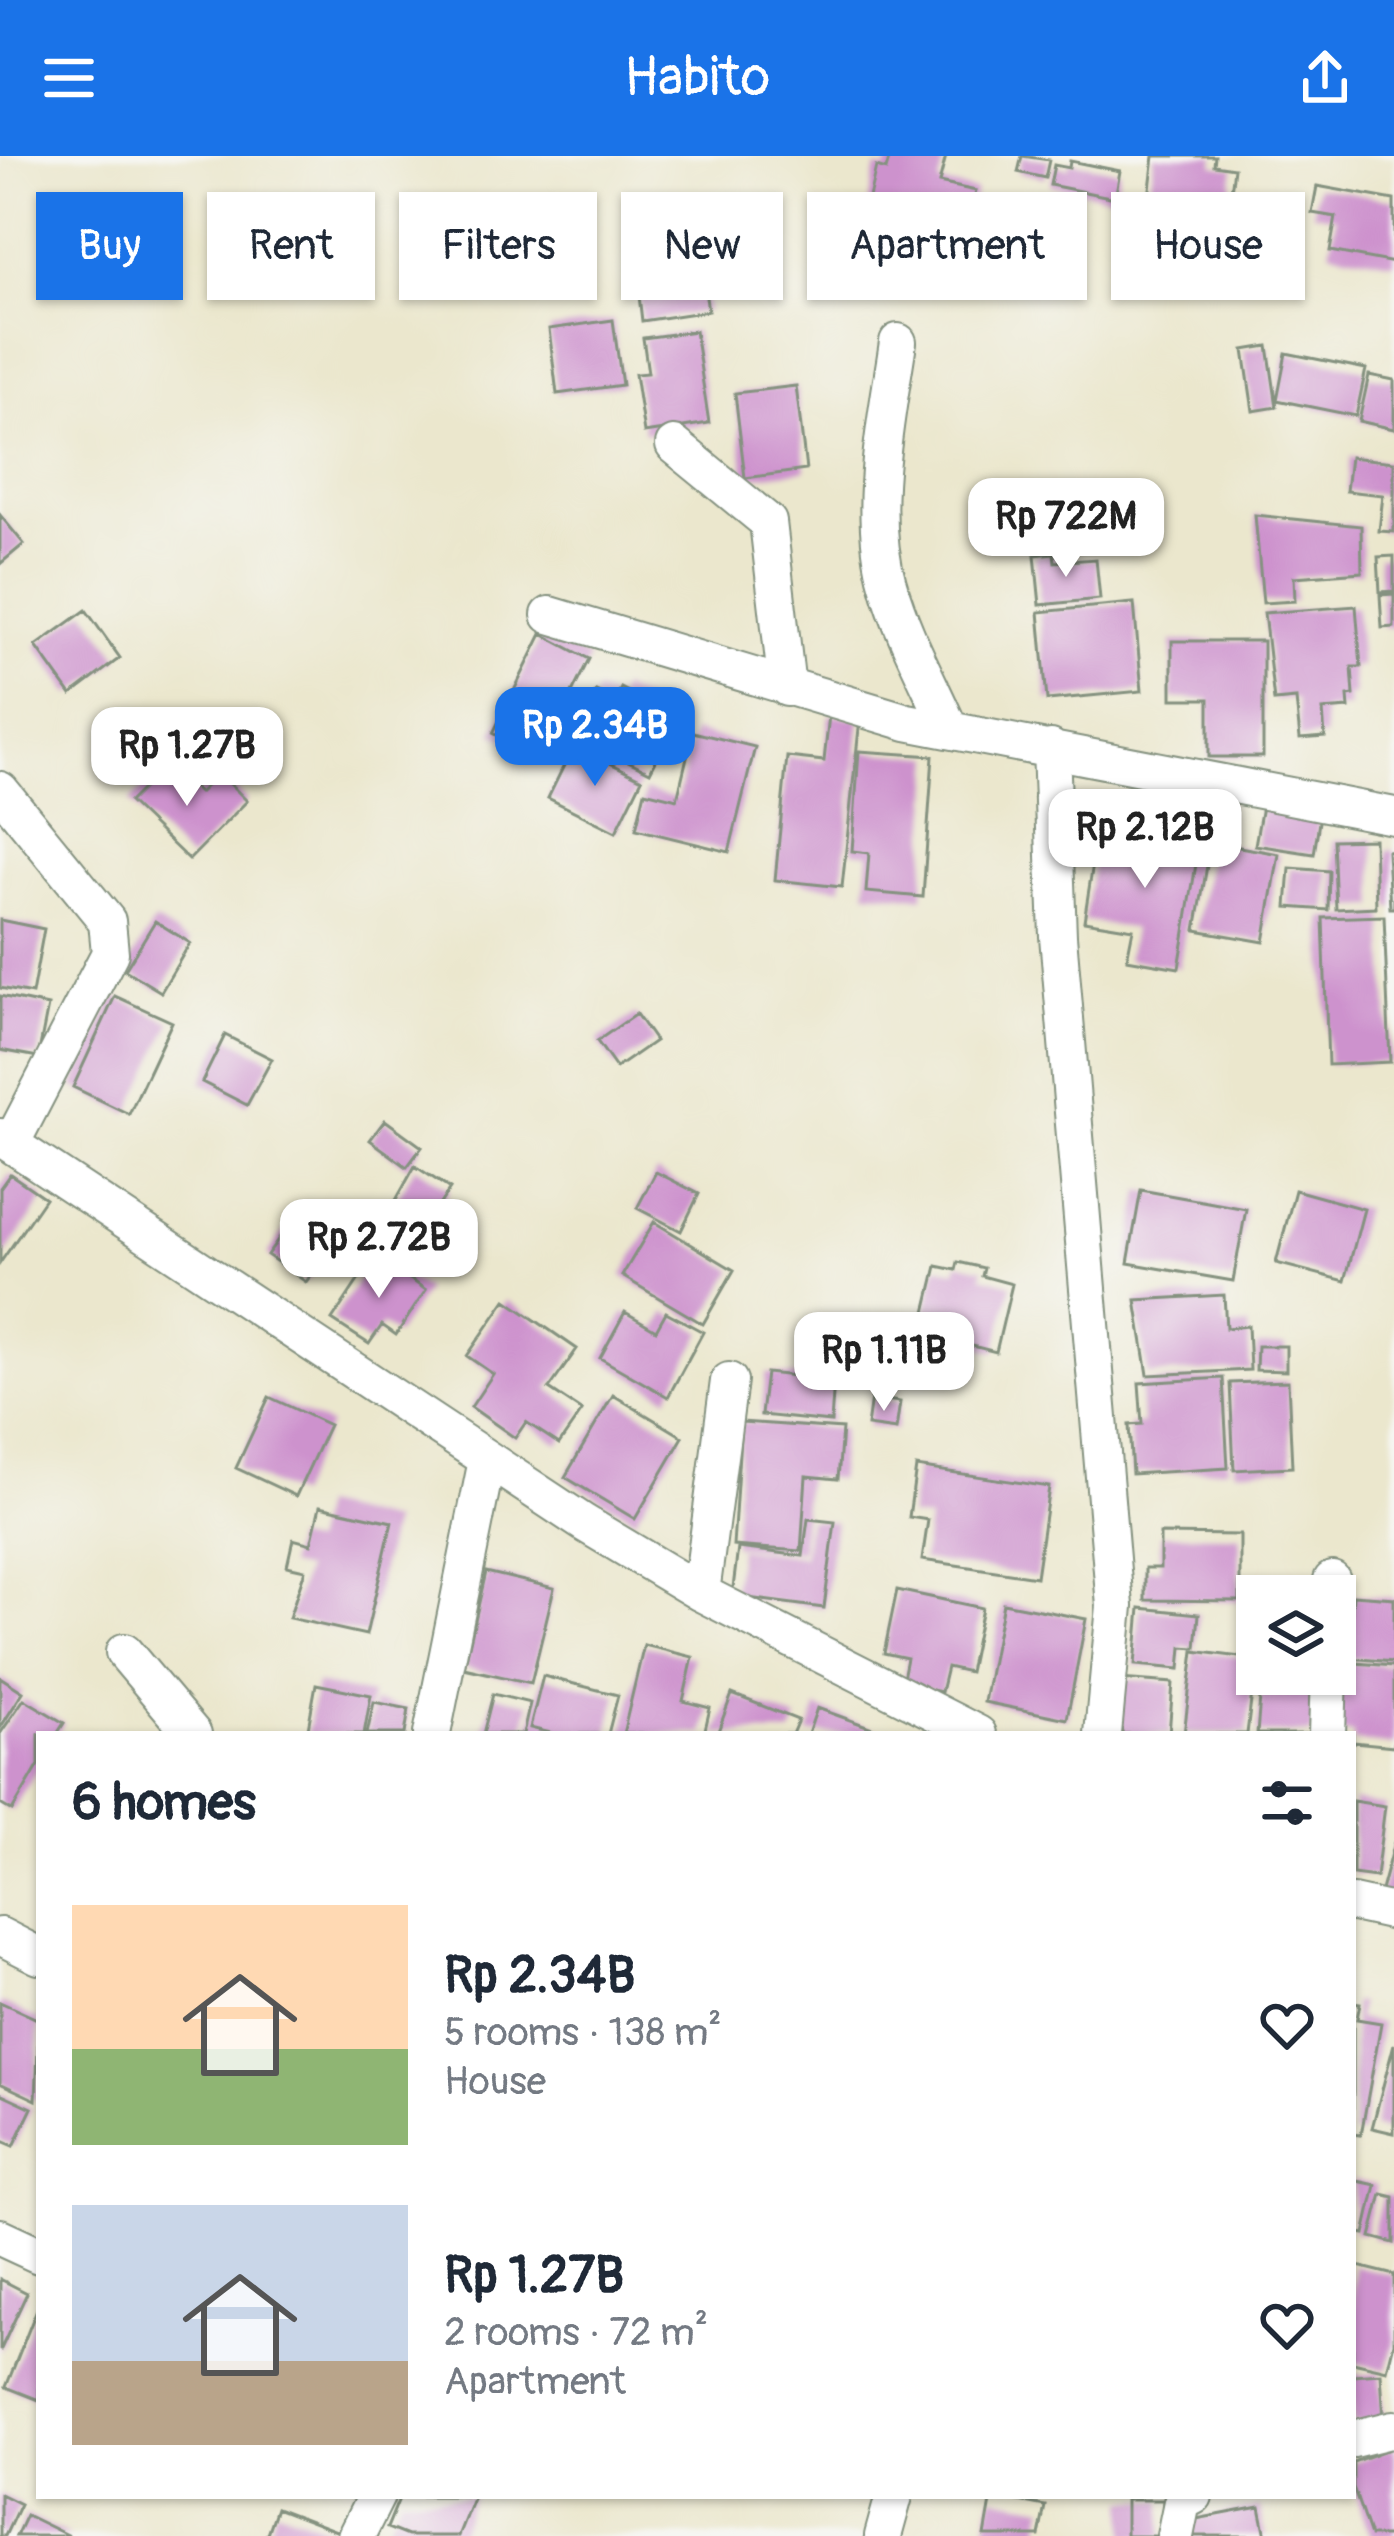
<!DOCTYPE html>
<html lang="en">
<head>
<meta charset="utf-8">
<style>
  :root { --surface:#fff; --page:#f6f6f7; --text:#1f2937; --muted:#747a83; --accent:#1a73e8 }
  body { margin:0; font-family:Pangolin,sans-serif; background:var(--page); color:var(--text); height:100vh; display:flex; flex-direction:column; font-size:45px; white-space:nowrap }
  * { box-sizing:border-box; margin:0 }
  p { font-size:39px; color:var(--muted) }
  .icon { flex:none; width:66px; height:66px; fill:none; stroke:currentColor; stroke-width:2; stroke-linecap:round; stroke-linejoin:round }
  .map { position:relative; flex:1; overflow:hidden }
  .drawer { position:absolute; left:36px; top:1575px; width:1320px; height:768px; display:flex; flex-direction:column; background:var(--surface); border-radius:0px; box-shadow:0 3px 9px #0004 }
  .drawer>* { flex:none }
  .top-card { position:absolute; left:36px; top:36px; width:1323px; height:108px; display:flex; gap:24px }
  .tools { position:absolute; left:1236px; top:1419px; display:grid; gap:24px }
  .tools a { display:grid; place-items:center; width:120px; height:120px; border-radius:0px; background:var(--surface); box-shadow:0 3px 9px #0004; font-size:60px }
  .price { position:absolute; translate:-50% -102px; padding:0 27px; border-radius:24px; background:#fff; color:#222; font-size:39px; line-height:78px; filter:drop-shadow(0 3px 6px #0008) }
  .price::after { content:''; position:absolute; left:50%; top:72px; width:36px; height:27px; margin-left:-18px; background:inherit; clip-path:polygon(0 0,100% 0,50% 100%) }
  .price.active { background:var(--accent); color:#fff }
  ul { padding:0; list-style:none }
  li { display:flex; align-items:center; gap:36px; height:300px; padding:0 36px }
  li span { display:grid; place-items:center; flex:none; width:336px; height:240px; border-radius:0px; color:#555 }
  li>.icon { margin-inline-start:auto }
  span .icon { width:144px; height:144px; fill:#fffc; stroke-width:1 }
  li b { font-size:51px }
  h2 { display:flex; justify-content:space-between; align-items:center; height:144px; padding:0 36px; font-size:51px }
  .pill { padding:0 42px; border-radius:0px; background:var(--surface); box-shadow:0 3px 9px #0004; font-size:42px; line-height:108px }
  .pill.active { background:var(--accent); color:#fff }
  header { display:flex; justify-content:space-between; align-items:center; height:156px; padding:0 36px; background:var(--accent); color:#fff; font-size:54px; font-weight:600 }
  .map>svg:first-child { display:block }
  .building { fill:#cd92cd }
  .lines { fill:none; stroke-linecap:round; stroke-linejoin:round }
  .minor-casing { stroke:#859280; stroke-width:40 }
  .minor { stroke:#fff; stroke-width:36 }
</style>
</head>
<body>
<header><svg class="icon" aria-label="menu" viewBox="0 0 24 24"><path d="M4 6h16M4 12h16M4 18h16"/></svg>Habito<svg class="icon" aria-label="share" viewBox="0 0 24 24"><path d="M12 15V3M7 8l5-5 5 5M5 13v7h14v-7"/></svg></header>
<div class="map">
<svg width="1394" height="2380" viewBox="0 0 1394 2380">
  <rect width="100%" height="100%" fill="#f6f6f2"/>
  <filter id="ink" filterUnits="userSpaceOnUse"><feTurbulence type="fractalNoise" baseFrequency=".00833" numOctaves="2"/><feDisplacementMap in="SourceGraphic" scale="24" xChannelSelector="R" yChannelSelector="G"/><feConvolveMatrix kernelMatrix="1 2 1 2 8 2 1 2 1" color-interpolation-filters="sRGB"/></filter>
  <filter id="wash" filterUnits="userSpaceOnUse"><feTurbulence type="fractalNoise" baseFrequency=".004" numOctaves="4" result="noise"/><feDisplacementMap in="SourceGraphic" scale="48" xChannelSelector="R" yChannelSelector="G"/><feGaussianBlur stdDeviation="2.7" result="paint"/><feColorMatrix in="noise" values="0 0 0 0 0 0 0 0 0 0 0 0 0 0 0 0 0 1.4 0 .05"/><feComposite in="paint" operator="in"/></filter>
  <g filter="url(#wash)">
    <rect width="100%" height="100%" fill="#ebe7cd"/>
    <g id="blocks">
      <!-- building -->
      <path class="building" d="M890 0H946L939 27 976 35 964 83 914 71 910 85 862 73 876 11 886 14Z
        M1022 0 1049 4 1045 22 1018 16Z
        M1154 0H1215L1214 9 1234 12 1229 52 1149 41Z
        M1070 5 1120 15 1115 42 1050 29 1054 9 1069 12Z
        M1317 30 1394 44V107L1330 95 1336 61 1312 57Z
        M702 114 708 155 642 165 637 123Z
        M613 164 622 229 557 238 549 173Z
        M695 175 709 267 644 277 635 218 648 217 643 182Z
        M1268 190 1277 251 1253 255 1244 194Z
        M1286 197 1366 213 1356 260 1277 244Z
        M1369 219 1394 224V273L1359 265Z
        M796 230 806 314 745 322 735 237Z
        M1350 301 1394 306V376L1379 375 1383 339 1346 335Z
        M0 359 24 388 0 408Z
        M1255 359 1361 370 1362 416 1294 421 1295 445 1263 447Z
        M1054 397 1055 406 1096 403 1100 443 1040 449 1035 399Z
        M1394 400V435L1380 436 1378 401Z
        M1394 438V471L1382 472 1380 439Z
        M1134 447 1142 535 1047 544 1039 456Z
        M1356 450 1361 511H1352L1354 539 1348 540 1349 552 1323 554 1325 581 1300 583 1296 543 1274 545 1264 457Z
        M86 454 120 502 71 539 36 490Z
        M542 478 589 503 569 543 582 550 553 607 493 577Z
        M1172 485H1263V601H1209V543H1172Z
        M621 532 678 561 650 616 574 578 596 535 615 544Z
        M125 558 175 570 167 603 116 591Z
        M829 559 860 563 842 731 775 724 787 601 824 605Z
        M693 576 755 591 729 696 636 673 645 635 677 643Z
        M574 589 642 623 616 676 548 642Z
        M859 595 933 600 923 741 866 736 869 697 852 695Z
        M168 607 199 637 219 617 247 645 189 704 129 646Z
        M1262 650 1320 659 1314 698 1255 689Z
        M1115 666 1185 677 1183 687 1199 690 1179 812 1127 803 1133 773 1084 765 1094 701 1108 704Z
        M1374 683 1376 751 1336 753 1333 684Z
        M1211 686 1279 698 1264 786 1196 774Z
        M1394 694V752H1390L1387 695Z
        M1290 712 1329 715 1328 754 1287 751Z
        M1384 760 1390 906 1328 909 1323 762Z
        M0 764 44 773 32 838 0 832Z
        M155 765 190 787 161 836 125 814Z
        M0 840 48 850 38 901 0 894Z
        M115 840 172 866 129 958 73 931Z
        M636 858 655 885 616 912 597 885Z
        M225 879 272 903 247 949 202 926Z
        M385 964 422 991 407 1011 370 984Z
        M415 1010 450 1033 435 1055 459 1071 429 1117 375 1082Z
        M656 1016 699 1038 681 1075 637 1052Z
        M10 1018 45 1042 0 1107V1032Z
        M1141 1034 1246 1053 1233 1125 1128 1107Z
        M1295 1034 1364 1053 1345 1125 1276 1107Z
        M305 1046 344 1074 306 1126 267 1099Z
        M654 1066 734 1114 703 1168 622 1120Z
        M375 1099 426 1134 396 1179 382 1169 369 1188 332 1164Z
        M958 1106 984 1112 982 1120 1012 1128 996 1196 921 1177 937 1110 956 1114Z
        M1224 1139 1226 1172 1248 1170 1250 1214 1148 1219 1136 1144Z
        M506 1144 577 1193 549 1233 582 1255 559 1288 526 1266 515 1282 471 1251 493 1218 467 1200Z
        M625 1156 656 1174 666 1156 703 1176 668 1241 600 1202Z
        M1257 1190H1286V1215L1256 1214Z
        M766 1217 834 1224 831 1266 761 1259Z
        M1223 1222 1228 1312 1132 1318 1129 1269 1142 1268 1139 1227Z
        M1288 1225 1292 1311 1234 1314 1230 1227Z
        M613 1239 683 1281 635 1363 565 1321Z
        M269 1241 329 1269 296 1340 236 1312Z
        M871 1242 900 1246 896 1274 867 1270Z
        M741 1266 842 1273 838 1323 806 1320 801 1395 733 1390Z
        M916 1311 1049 1331 1036 1421 922 1404 928 1364 909 1361Z
        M320 1350 392 1366 366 1479 289 1462 305 1414 287 1410 293 1383 311 1388Z
        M808 1363 835 1366 824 1452 732 1440 738 1392 803 1400Z
        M1160 1378 1240 1379V1445L1145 1444V1412H1160Z
        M486 1416 554 1432 531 1527 464 1512Z
        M897 1434 982 1452 969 1516 947 1511 941 1536 902 1527 907 1502 884 1497Z
        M1353 1439 1394 1442V1506L1349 1502Z
        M1003 1447 1086 1463 1067 1563 984 1546Z
        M1140 1452 1199 1458 1196 1492 1182 1491 1180 1513 1135 1509Z
        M644 1489 693 1501 683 1545 710 1552 704 1578H623Z
        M1194 1495 1256 1503 1247 1578H1184Z
        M1342 1506 1394 1510V1590L1353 1586V1578H1336Z
        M543 1520 618 1539 608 1578H555L530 1572Z
        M0 1521 23 1536 0 1572Z
        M1119 1523 1173 1527 1169 1578H1114Z
        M316 1528 371 1539 364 1578H307Z
        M1261 1530 1316 1535 1312 1578H1257Z
        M493 1538 530 1547 523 1578H483Z
        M732 1538 798 1564 792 1578H717Z
        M24 1543 64 1567 57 1578H39V1609L12 1655 0 1648V1578Z
        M374 1546 409 1553 405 1578H367Z
        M817 1552 875 1573 873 1578H808Z
        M1353 1645 1385 1650 1376 1721 1353 1718Z
        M1394 1686V1746L1379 1742Z
        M0 1846 39 1864 36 1944 0 1927Z
        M1353 1846 1360 1847 1357 1863 1381 1867 1361 1979 1353 1978Z
        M1394 1888V1977L1372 1972Z
        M0 1937 32 1952 14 1990 0 1984Z
        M1353 2024 1376 2029 1365 2078 1353 2076Z
        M1382 2038 1394 2041V2087L1371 2081Z
        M1354 2109 1394 2119V2186L1387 2214 1353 2206Z
        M0 2123 27 2137 0 2195Z
        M39 2148V2244L6 2231Z
        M1381 2217 1384 2265 1353 2267V2219Z
        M1394 2291V2380H1370L1353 2331V2306Z
        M0 2338 20 2348 5 2380H0Z
        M400 2340H474L458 2380H407L387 2372Z
        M992 2340 1045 2350 1039 2380H985Z
        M1126 2344H1163V2380H1126Z
        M1260 2351 1266 2380H1194L1191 2364Z
        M276 2352 339 2376 338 2380H266Z
        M26 2359 69 2380H16Z"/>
    </g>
  </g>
  <g filter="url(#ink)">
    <use href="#blocks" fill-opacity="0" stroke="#859280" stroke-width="3"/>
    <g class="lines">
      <!-- minor casing -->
      <g class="minor-casing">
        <path id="minor" d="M898 186C887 261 866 353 888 428 902 478 929 526 950 574
          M674 289 768 366 787 532
          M550 459 907 566 1394 660
          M1051 592 1058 780 1115 1450 1103 1578
          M0 634 107 765 110 797 13 984
          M0 981 584 1367 701 1437 978 1578
          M701 1437 729 1225
          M1331 1440 1332 1424
          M124 1496 193 1578
          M432 1578 487 1304
          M1327 1578 1329 1518
          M1353 1747 1394 1756
          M0 1780 39 1800
          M0 2081 39 2099
          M1353 2283 1394 2273
          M356 2380 376 2340
          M883 2380 894 2340
          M1175 2380 1182 2346 1194 2340"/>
      </g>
      <!-- minor -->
      <use href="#minor" class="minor"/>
    </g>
  </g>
</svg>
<div class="tools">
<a><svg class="icon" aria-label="layers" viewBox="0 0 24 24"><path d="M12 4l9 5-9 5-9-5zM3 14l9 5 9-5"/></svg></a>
</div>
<b class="price" style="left:1066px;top:424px">Rp 722M</b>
<b class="price active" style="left:595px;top:633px">Rp 2.34B</b>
<b class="price" style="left:187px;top:653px">Rp 1.27B</b>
<b class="price" style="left:1145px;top:735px">Rp 2.12B</b>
<b class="price" style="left:379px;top:1145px">Rp 2.72B</b>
<b class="price" style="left:884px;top:1258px">Rp 1.11B</b>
<div class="top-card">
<a class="pill active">Buy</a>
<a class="pill">Rent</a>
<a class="pill">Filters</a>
<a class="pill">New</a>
<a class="pill">Apartment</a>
<a class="pill">House</a>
</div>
<section class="drawer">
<h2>6 homes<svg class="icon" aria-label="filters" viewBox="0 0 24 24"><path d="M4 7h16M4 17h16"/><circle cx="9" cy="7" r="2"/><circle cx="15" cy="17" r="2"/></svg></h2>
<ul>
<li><span style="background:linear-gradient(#ffd9b3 60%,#8fb573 0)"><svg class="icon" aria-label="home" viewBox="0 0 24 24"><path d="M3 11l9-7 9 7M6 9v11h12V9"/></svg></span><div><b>Rp 2.34B</b><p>5 rooms · 138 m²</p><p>House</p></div><svg class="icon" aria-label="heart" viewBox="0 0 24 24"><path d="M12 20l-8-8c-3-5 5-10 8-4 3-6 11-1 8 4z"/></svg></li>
<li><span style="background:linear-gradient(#c9d6e8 65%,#b9a48a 0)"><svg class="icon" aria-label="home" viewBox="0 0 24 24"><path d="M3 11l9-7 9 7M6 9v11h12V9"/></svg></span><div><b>Rp 1.27B</b><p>2 rooms · 72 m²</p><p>Apartment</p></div><svg class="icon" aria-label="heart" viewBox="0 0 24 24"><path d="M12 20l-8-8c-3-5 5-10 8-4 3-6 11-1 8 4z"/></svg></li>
</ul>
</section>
</div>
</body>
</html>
